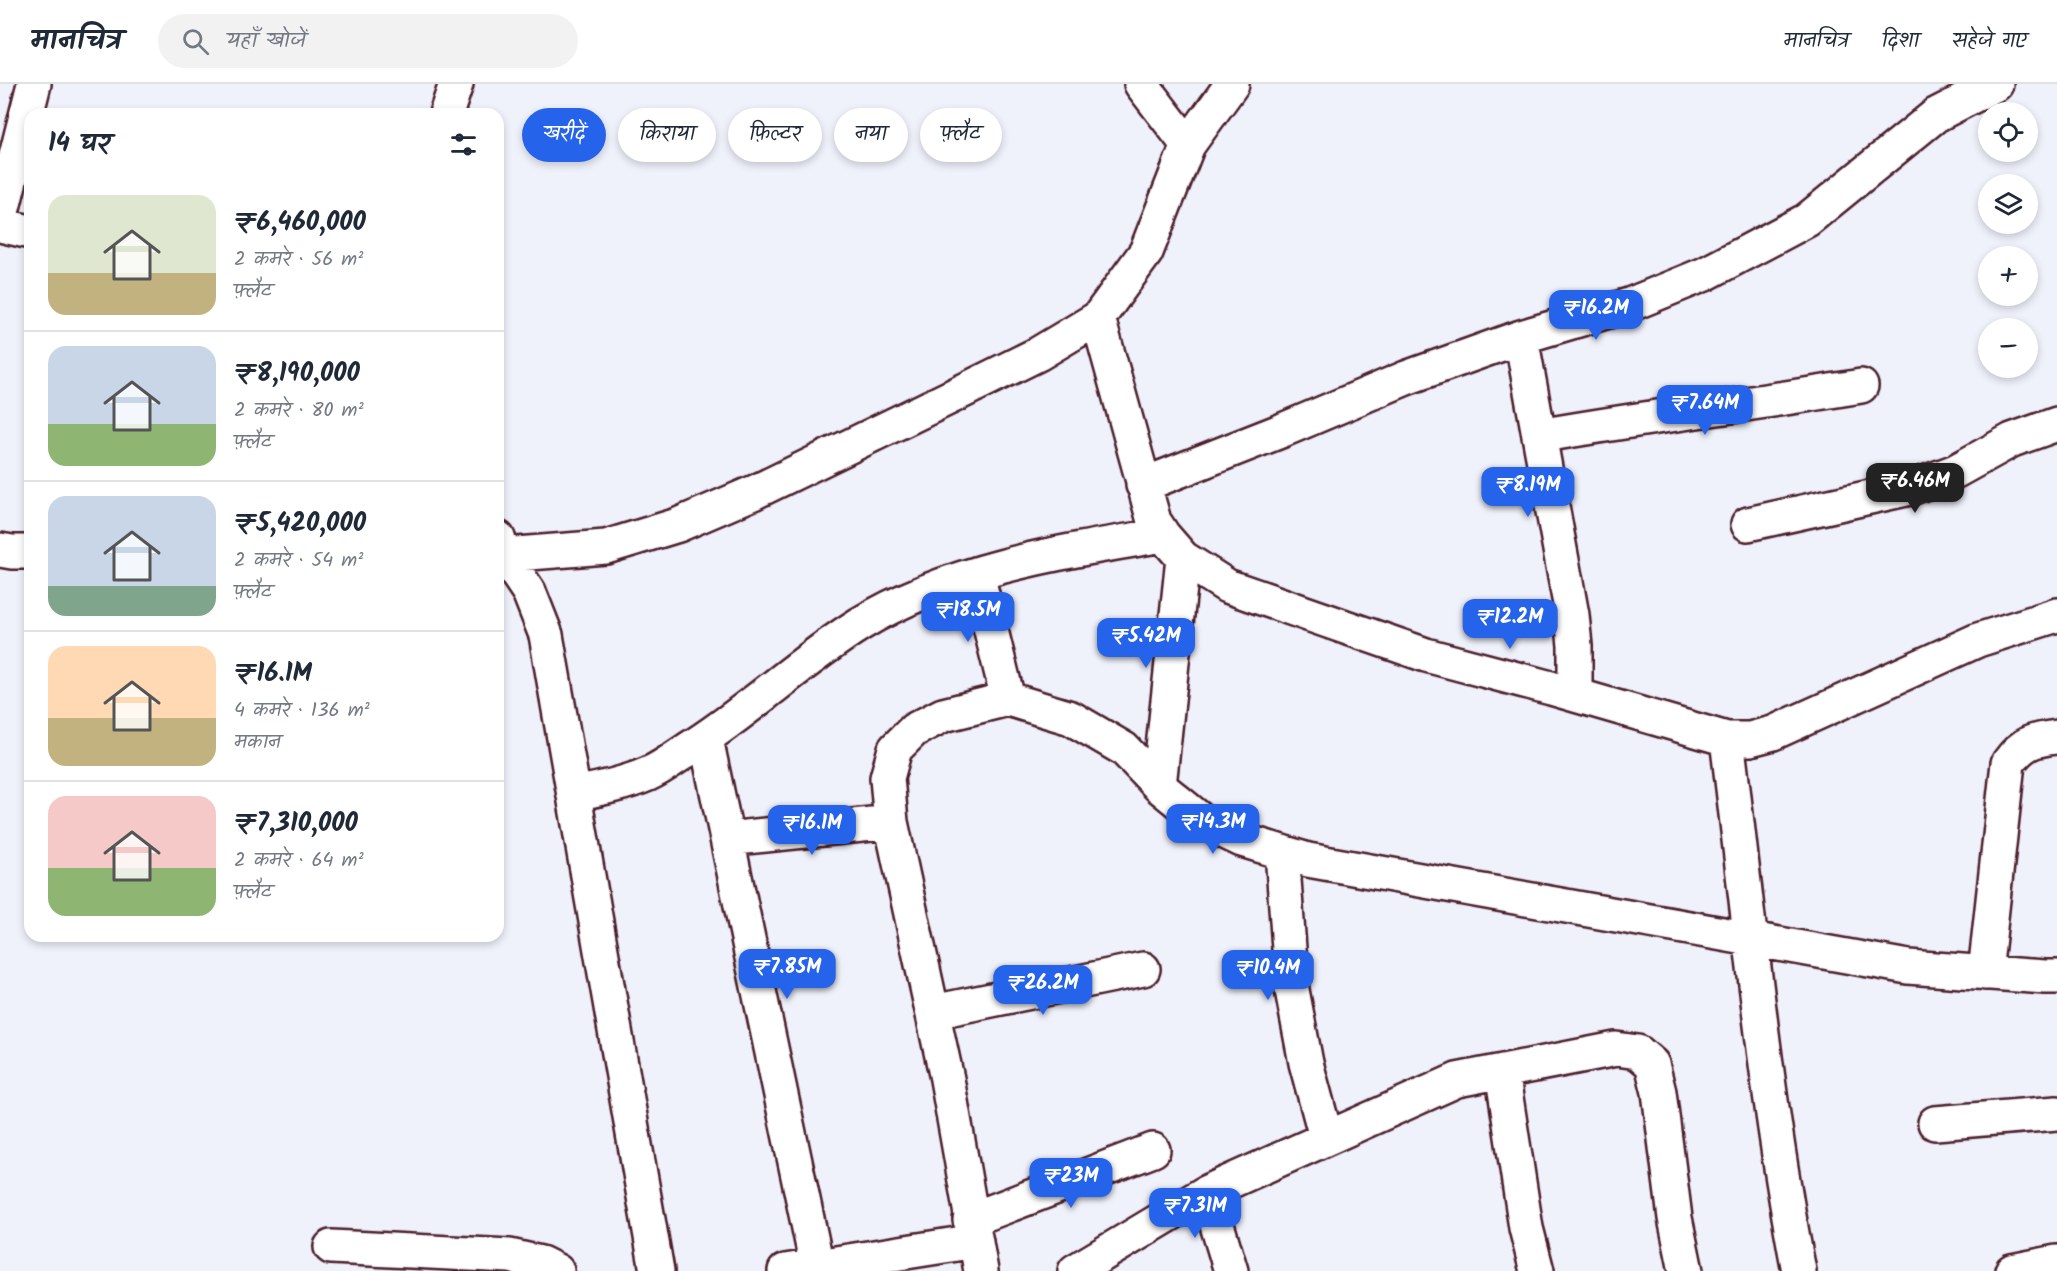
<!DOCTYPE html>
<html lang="hi">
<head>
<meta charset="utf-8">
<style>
  :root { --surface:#fff; --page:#f2f2f3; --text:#1f2937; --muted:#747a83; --line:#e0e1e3; --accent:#2563eb }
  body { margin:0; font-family:Kalam,"Playpen Sans Deva",sans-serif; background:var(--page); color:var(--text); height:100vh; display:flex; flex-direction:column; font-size:22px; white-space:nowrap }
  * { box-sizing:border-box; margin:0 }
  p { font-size:20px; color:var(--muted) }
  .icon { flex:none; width:33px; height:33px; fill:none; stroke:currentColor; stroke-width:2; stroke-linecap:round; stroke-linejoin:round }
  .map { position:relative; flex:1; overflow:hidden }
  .sheet { position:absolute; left:24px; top:24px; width:480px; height:834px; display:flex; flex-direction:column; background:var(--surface); border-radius:18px; box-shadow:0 3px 9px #0003 }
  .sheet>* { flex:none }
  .top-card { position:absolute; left:522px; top:24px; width:570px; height:54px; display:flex; gap:12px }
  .controls { position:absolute; left:1978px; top:18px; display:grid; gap:12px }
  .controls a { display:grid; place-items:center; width:60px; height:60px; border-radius:50%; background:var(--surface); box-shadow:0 3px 9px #0003; font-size:30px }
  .price { position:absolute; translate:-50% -51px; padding:0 14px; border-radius:12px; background:var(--accent); color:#fff; font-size:20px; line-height:39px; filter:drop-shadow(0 2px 3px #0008) }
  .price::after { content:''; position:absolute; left:50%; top:36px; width:18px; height:14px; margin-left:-9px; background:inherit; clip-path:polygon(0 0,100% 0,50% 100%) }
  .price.current { background:#222; color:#fff }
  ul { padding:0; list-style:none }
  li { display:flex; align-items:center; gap:18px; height:150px; padding:0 24px }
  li+li { border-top:2px solid var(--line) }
  li span { display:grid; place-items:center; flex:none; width:168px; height:120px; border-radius:18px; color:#555 }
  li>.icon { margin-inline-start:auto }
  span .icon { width:72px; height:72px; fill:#fffc; stroke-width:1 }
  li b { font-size:26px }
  h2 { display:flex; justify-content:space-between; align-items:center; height:72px; padding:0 24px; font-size:26px }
  .tag { padding:0 21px; border-radius:27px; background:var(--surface); box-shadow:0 3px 9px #0003; font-size:21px; line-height:54px }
  .tag.current { background:var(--accent); color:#fff }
  header { display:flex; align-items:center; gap:36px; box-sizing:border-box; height:84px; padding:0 30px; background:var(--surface); border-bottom:2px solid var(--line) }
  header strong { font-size:28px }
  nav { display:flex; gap:33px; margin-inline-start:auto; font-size:21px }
  .search { width:420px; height:54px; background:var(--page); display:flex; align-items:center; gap:15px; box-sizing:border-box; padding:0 21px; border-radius:33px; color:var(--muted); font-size:22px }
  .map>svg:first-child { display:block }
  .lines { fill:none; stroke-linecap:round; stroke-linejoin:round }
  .minor-casing { stroke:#4a1f2b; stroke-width:38 }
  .minor { stroke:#fff; stroke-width:33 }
</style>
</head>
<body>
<header>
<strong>मानचित्र</strong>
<div class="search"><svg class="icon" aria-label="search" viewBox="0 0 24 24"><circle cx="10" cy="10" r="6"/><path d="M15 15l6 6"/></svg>यहाँ खोजें</div>
<nav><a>मानचित्र</a><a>दिशा</a><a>सहेजे गए</a></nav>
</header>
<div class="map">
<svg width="2057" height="1187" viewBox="0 0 2057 1187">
  <rect width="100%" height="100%" fill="#eff1fb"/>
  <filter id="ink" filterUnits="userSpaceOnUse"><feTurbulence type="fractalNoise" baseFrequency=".0167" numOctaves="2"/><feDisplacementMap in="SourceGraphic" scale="12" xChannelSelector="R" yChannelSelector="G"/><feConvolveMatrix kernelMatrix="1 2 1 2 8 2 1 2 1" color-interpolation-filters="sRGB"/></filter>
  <g filter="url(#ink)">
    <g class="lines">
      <!-- minor casing -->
      <g class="minor-casing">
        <path id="minor" d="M1141 0 1188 61
          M446 30 456 0
          M0 136 34 0
          M0 141 30 148
          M1098 234 1154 437 1163 451 1183 474 1227 502 1426 571 1551 604 1727 655H1750L1773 649 1978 556 2057 531
          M1521 253 1572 531 1575 562V610
          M1539 352C1646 333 1754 320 1861 302
          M1143 401 1283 346 1406 294 1521 253 1629 221 1705 190 1807 136 1936 31 1996 0
          M1748 440 1911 404 1956 387 2012 356 2057 340
          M498 454 504 471 529 508 546 551 657 1187
          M0 466 12 468H30
          M504 471 606 463 678 441 755 408 961 308 1038 270 1098 234 1146 168 1188 61 1232 0
          M977 490 1008 615
          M706 655 818 1187
          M1727 655C1749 832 1765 1011 1799 1187
          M1159 702 1183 474
          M574 710C599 705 625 700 648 690 662 684 675 674 687 666 747 629 799 578 860 540 950 485 1060 468 1163 451
          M727 755 891 738
          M1282 768 1292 906 1306 979 1326 1053
          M1985 889 2008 679C2023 658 2033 656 2057 653
          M933 928 1143 885
          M1502 987 1526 1144 1537 1187
          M1935 1039 2057 1029
          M1207 1108 1231 1187
          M970 1136 1153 1066
          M331 1163 510 1172 541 1179 557 1187
          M785 1187 976 1157
          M981 1187 947 995 891 738 887 694 895 665 914 646 943 631 1008 615 1071 634 1124 665 1159 702 1202 737 1242 756 1308 776 1908 883 2045 893H2057
          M1075 1187 1207 1108 1457 996 1616 965 1638 968 1652 980 1659 1008 1675 1134 1686 1187
          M2012 1187 2057 1178"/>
      </g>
      <!-- minor -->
      <use href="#minor" class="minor"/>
    </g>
  </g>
</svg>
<div class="controls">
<a><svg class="icon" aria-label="locate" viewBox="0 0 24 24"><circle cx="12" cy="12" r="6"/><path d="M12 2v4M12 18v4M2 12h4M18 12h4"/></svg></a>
<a><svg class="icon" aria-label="layers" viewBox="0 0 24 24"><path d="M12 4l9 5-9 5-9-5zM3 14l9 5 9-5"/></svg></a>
<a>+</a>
<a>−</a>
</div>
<b class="price" style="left:1596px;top:257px">₹16.2M</b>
<b class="price" style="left:1705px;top:352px">₹7.64M</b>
<b class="price current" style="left:1915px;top:430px">₹6.46M</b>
<b class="price" style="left:1528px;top:434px">₹8.19M</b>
<b class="price" style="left:968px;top:559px">₹18.5M</b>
<b class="price" style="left:1510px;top:566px">₹12.2M</b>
<b class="price" style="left:1146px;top:585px">₹5.42M</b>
<b class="price" style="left:1213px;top:771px">₹14.3M</b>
<b class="price" style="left:812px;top:772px">₹16.1M</b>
<b class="price" style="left:787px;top:916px">₹7.85M</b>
<b class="price" style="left:1268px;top:917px">₹10.4M</b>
<b class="price" style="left:1043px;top:932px">₹26.2M</b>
<b class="price" style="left:1071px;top:1125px">₹23M</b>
<b class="price" style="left:1195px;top:1155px">₹7.31M</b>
<div class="top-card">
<a class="tag current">खरीदें</a>
<a class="tag">किराया</a>
<a class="tag">फ़िल्टर</a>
<a class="tag">नया</a>
<a class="tag">फ़्लैट</a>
</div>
<section class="sheet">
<h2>14 घर<svg class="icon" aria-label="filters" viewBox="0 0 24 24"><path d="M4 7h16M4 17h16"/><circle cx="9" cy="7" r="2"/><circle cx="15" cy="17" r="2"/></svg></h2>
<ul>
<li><span style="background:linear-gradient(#dfe7d0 65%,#c2b280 0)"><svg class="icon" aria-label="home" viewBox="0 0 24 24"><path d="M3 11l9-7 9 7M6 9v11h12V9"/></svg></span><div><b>₹6,460,000</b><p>2 कमरे · 56 m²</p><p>फ़्लैट</p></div></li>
<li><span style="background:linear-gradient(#c9d6e8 65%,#8fb573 0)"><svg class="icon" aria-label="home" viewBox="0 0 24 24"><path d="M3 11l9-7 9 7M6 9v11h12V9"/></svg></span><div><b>₹8,190,000</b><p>2 कमरे · 80 m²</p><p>फ़्लैट</p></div></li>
<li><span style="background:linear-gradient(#c9d6e8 75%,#7fa58c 0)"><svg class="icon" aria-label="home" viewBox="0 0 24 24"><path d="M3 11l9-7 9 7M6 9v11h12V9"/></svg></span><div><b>₹5,420,000</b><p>2 कमरे · 54 m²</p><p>फ़्लैट</p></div></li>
<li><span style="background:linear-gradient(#ffd9b3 60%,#c2b280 0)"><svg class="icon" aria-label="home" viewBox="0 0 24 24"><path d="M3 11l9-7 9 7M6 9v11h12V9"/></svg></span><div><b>₹16.1M</b><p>4 कमरे · 136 m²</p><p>मकान</p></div></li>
<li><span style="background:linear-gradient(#f6c9c9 60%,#8fb573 0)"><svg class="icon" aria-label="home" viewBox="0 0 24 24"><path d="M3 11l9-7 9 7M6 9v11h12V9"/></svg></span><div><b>₹7,310,000</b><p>2 कमरे · 64 m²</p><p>फ़्लैट</p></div></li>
</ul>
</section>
</div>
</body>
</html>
